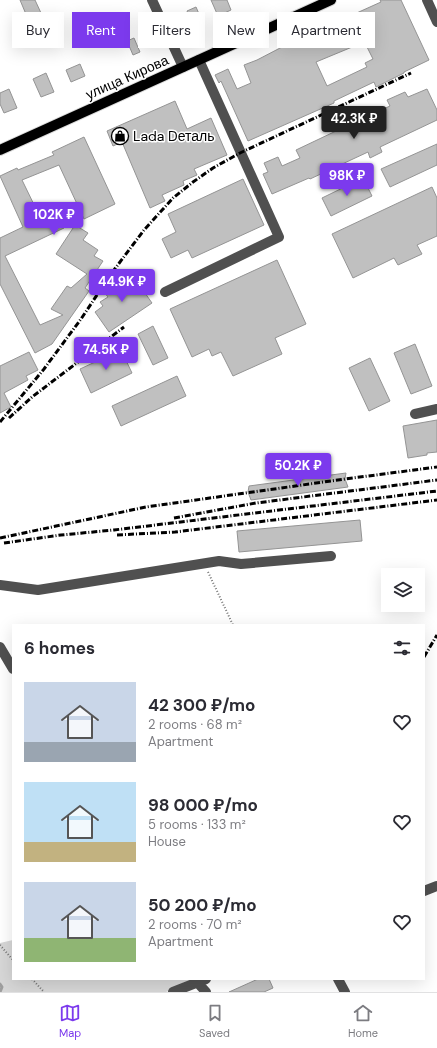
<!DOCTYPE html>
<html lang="en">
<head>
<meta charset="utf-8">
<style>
  :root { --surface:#fff; --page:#f7f7f7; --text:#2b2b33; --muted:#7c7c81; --line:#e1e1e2; --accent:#7c3aed }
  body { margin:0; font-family:"DM Sans",sans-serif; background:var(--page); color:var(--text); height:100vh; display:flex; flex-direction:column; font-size:15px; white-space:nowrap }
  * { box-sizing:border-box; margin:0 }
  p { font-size:13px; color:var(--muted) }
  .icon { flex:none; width:22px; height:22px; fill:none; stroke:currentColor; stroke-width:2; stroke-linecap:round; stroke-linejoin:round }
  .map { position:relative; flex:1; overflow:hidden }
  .panel { position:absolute; left:12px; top:624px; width:413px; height:356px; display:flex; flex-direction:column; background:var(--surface); border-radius:0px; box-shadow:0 4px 16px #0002 }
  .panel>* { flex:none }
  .top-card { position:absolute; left:12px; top:12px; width:413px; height:36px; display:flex; gap:8px }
  .fabs { position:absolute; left:381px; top:568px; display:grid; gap:8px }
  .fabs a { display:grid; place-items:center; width:44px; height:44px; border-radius:0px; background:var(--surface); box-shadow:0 4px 16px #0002; font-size:20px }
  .price { position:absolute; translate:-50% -34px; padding:0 9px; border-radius:4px; background:var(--accent); color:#fff; font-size:13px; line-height:26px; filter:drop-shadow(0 1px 2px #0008) }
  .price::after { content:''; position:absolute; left:50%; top:24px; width:12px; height:9px; margin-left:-6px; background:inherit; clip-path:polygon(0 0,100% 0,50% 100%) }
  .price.selected { background:#222; color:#fff }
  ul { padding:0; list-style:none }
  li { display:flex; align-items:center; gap:12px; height:100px; padding:0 12px }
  li span { display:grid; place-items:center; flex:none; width:112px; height:80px; border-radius:0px; color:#555 }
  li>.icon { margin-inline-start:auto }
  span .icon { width:48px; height:48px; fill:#fffc; stroke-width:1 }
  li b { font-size:17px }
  h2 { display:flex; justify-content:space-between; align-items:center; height:48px; padding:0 12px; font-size:17px }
  .chip { padding:0 14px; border-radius:0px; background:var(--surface); box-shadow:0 4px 16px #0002; font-size:14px; line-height:36px }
  .chip.selected { background:var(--accent); color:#fff }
  .menu { display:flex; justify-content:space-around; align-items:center; height:56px; border-top:1px solid var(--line); background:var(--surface); font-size:11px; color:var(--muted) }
  .menu a { display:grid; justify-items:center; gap:2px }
  .menu .selected { color:var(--accent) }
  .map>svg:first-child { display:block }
  .green { fill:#d7d7d7 }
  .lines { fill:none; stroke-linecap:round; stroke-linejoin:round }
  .stream { stroke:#9e9e9e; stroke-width:3 }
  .building { fill:#c0c0c0; stroke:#949494; fill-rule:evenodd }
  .major-casing { stroke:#dbdbdb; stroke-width:12 }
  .path { stroke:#727272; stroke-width:2; stroke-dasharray:1 2; stroke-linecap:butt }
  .minor { stroke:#505050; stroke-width:10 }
  .major { stroke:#000; stroke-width:10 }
  .rail { stroke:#000; stroke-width:3; stroke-dasharray:6 2 1 2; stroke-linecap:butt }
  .labels { text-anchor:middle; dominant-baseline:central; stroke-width:3; stroke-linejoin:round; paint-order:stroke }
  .street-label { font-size:14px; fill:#000; stroke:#fff }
  .poi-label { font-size:14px; fill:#000; stroke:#fff; text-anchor:start }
</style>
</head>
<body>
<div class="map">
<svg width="437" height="992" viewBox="0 0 437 992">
  <rect width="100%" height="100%" fill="#fff"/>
  <!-- green -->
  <path class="green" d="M13 940V979H200L166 992H0V943Z"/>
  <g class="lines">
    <!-- stream -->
    <path class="stream" d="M0 984 2 987 0 992"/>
  </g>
  <!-- building -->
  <path class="building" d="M20 0H35L41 13 28 19Z
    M211 0H227L231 10 218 16Z
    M380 0H401L429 60 404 72V73L376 87 374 82 334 101V103L248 141 221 81 219 83 215 75 228 69 237 89 251 83 244 65 257 60 282 47 281 45 350 15V16L381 2ZM366 23 372 37 364 41 373 59 365 63 367 67 327 86 316 62 357 45 351 30Z
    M196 7 203 23 193 27 187 11Z
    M134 38 140 52 133 55 127 41Z
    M80 64 85 76 71 82 66 70Z
    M46 73 54 92 41 97 33 79Z
    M9 89 17 108 4 113 0 104V93Z
    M427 89 437 110V120L380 147 382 152 370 158 368 152 310 179 309 178 272 194 263 174 268 172 264 163 278 157 282 166 300 158 296 150 355 122 352 116 363 111 366 117 390 106 387 100 405 92 408 97Z
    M175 101 187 129 211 118 227 155 194 169 197 175 183 181 184 185 162 195 165 201 150 208 122 142 113 146 107 131Z
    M84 137 115 204 84 219 59 165 22 180 40 217 55 210 64 228 5 256 40 325 63 315 51 309 67 286 71 288 87 274 56 254 75 225 88 233 83 240 98 250 94 256 103 261 85 288 89 291 52 344 35 353 0 284V238L23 227 0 176 17 168 18 170 54 155 52 152Z
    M437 144V165L390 187 381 169Z
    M363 178 372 196 331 216 322 198Z
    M243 179 264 225 192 258 188 250 171 258 162 239 176 232 168 214Z
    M432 187 437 198V236L417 245 422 254 398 265 394 258 353 278 332 234Z
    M277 260 306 324 275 338 282 354 233 376 221 352 212 356 209 349 192 357 170 309Z
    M131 273 152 303 109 332 95 312 103 306 100 302 108 297 104 292Z
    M153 326 168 358 153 365 138 334Z
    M415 344 432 386 411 394 394 353Z
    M121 350 132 373 91 393 80 369Z
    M29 352 38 370 26 376 28 380 4 393 11 407 0 413V366Z
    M370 358 390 401 369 411 349 368Z
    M177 376 186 396 121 426 112 406Z
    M437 420V452L427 453V455L408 458 403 426Z
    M346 473 345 479 348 487 251 500 248 492 249 486Z
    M360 520 362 541 239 552 237 531Z
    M258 979H269L273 988 264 992H229Z"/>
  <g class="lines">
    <!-- major casing -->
    <g class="major-casing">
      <path id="major" d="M0 150 331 0"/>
    </g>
    <!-- path -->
    <path class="path" d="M208 572 233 625
      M0 945 13 960
      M32 979 44 992"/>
    <!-- minor -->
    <path class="minor" d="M152 0 183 67
      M427 0 437 22
      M165 292 279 237 199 60
      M415 414 437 409
      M0 585 38 590 219 561 241 564 331 556
      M0 647 13 669
      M424 891 437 886
      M338 979 345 992
      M197 982 206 992
      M173 992 206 979"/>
    <!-- major -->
    <use href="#major" class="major"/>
    <!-- rail -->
    <path class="rail" d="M9 418 32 397 124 327
      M0 422 44 369 81 319 111 274 144 230 173 198 193 182 213 168 240 153 411 73
      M174 518 256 503 437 480
      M117 535 175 532 437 500
      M0 538 146 507 345 479 437 467
      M4 543 61 535 114 530 437 491
      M424 657 437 635"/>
  </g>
  <!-- icons -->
  <defs>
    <g id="shop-ring" transform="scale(0.9)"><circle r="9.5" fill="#fff" stroke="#000" stroke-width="1.5"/><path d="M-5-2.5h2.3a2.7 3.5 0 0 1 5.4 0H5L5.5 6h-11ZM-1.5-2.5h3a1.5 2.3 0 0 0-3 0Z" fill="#000"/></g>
  </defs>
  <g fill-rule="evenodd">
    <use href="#shop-ring" x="120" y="136"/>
  </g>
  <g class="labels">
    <!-- street labels -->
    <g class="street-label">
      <text transform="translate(127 77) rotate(-24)">улица Кирова</text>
    </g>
    <!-- poi labels -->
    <g class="poi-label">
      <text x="133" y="136">Lada Dеталь</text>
    </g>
  </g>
</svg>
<div class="fabs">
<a><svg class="icon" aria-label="layers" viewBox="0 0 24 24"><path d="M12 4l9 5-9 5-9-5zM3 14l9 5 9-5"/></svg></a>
</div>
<b class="price selected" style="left:354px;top:140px">42.3K ₽</b>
<b class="price" style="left:347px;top:197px">98K ₽</b>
<b class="price" style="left:54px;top:236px">102K ₽</b>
<b class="price" style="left:122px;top:303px">44.9K ₽</b>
<b class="price" style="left:106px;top:371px">74.5K ₽</b>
<b class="price" style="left:298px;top:487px">50.2K ₽</b>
<div class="top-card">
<a class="chip">Buy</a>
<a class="chip selected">Rent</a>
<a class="chip">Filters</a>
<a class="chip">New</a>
<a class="chip">Apartment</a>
</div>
<section class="panel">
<h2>6 homes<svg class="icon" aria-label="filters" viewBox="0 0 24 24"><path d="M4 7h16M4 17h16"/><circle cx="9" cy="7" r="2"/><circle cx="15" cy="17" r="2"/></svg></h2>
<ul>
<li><span style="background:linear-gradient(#c9d6e8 75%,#9aa5b1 0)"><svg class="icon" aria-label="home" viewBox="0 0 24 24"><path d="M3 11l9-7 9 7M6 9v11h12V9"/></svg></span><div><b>42 300 ₽/mo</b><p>2 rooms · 68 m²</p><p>Apartment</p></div><svg class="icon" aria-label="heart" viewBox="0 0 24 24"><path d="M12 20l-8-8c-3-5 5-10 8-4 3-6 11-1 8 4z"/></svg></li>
<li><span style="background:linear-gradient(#bfe0f5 75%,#c2b280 0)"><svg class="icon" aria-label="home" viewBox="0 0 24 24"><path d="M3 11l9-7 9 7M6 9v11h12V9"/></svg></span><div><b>98 000 ₽/mo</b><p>5 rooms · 133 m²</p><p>House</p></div><svg class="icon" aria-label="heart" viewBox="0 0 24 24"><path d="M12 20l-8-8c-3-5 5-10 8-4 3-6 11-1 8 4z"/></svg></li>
<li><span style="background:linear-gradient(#c9d6e8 70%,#8fb573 0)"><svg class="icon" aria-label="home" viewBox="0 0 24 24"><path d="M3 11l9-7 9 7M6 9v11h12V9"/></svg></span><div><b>50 200 ₽/mo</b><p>2 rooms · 70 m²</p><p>Apartment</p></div><svg class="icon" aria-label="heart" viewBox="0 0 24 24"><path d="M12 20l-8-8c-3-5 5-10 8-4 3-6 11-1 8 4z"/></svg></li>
</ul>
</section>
</div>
<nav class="menu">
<a class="selected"><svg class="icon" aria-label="map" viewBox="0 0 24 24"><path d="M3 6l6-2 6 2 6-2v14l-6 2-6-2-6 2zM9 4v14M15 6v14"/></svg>Map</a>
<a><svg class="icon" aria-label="saved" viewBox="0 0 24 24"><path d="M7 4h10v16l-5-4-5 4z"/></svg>Saved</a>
<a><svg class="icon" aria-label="home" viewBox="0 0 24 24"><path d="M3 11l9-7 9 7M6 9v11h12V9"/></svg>Home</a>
</nav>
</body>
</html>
